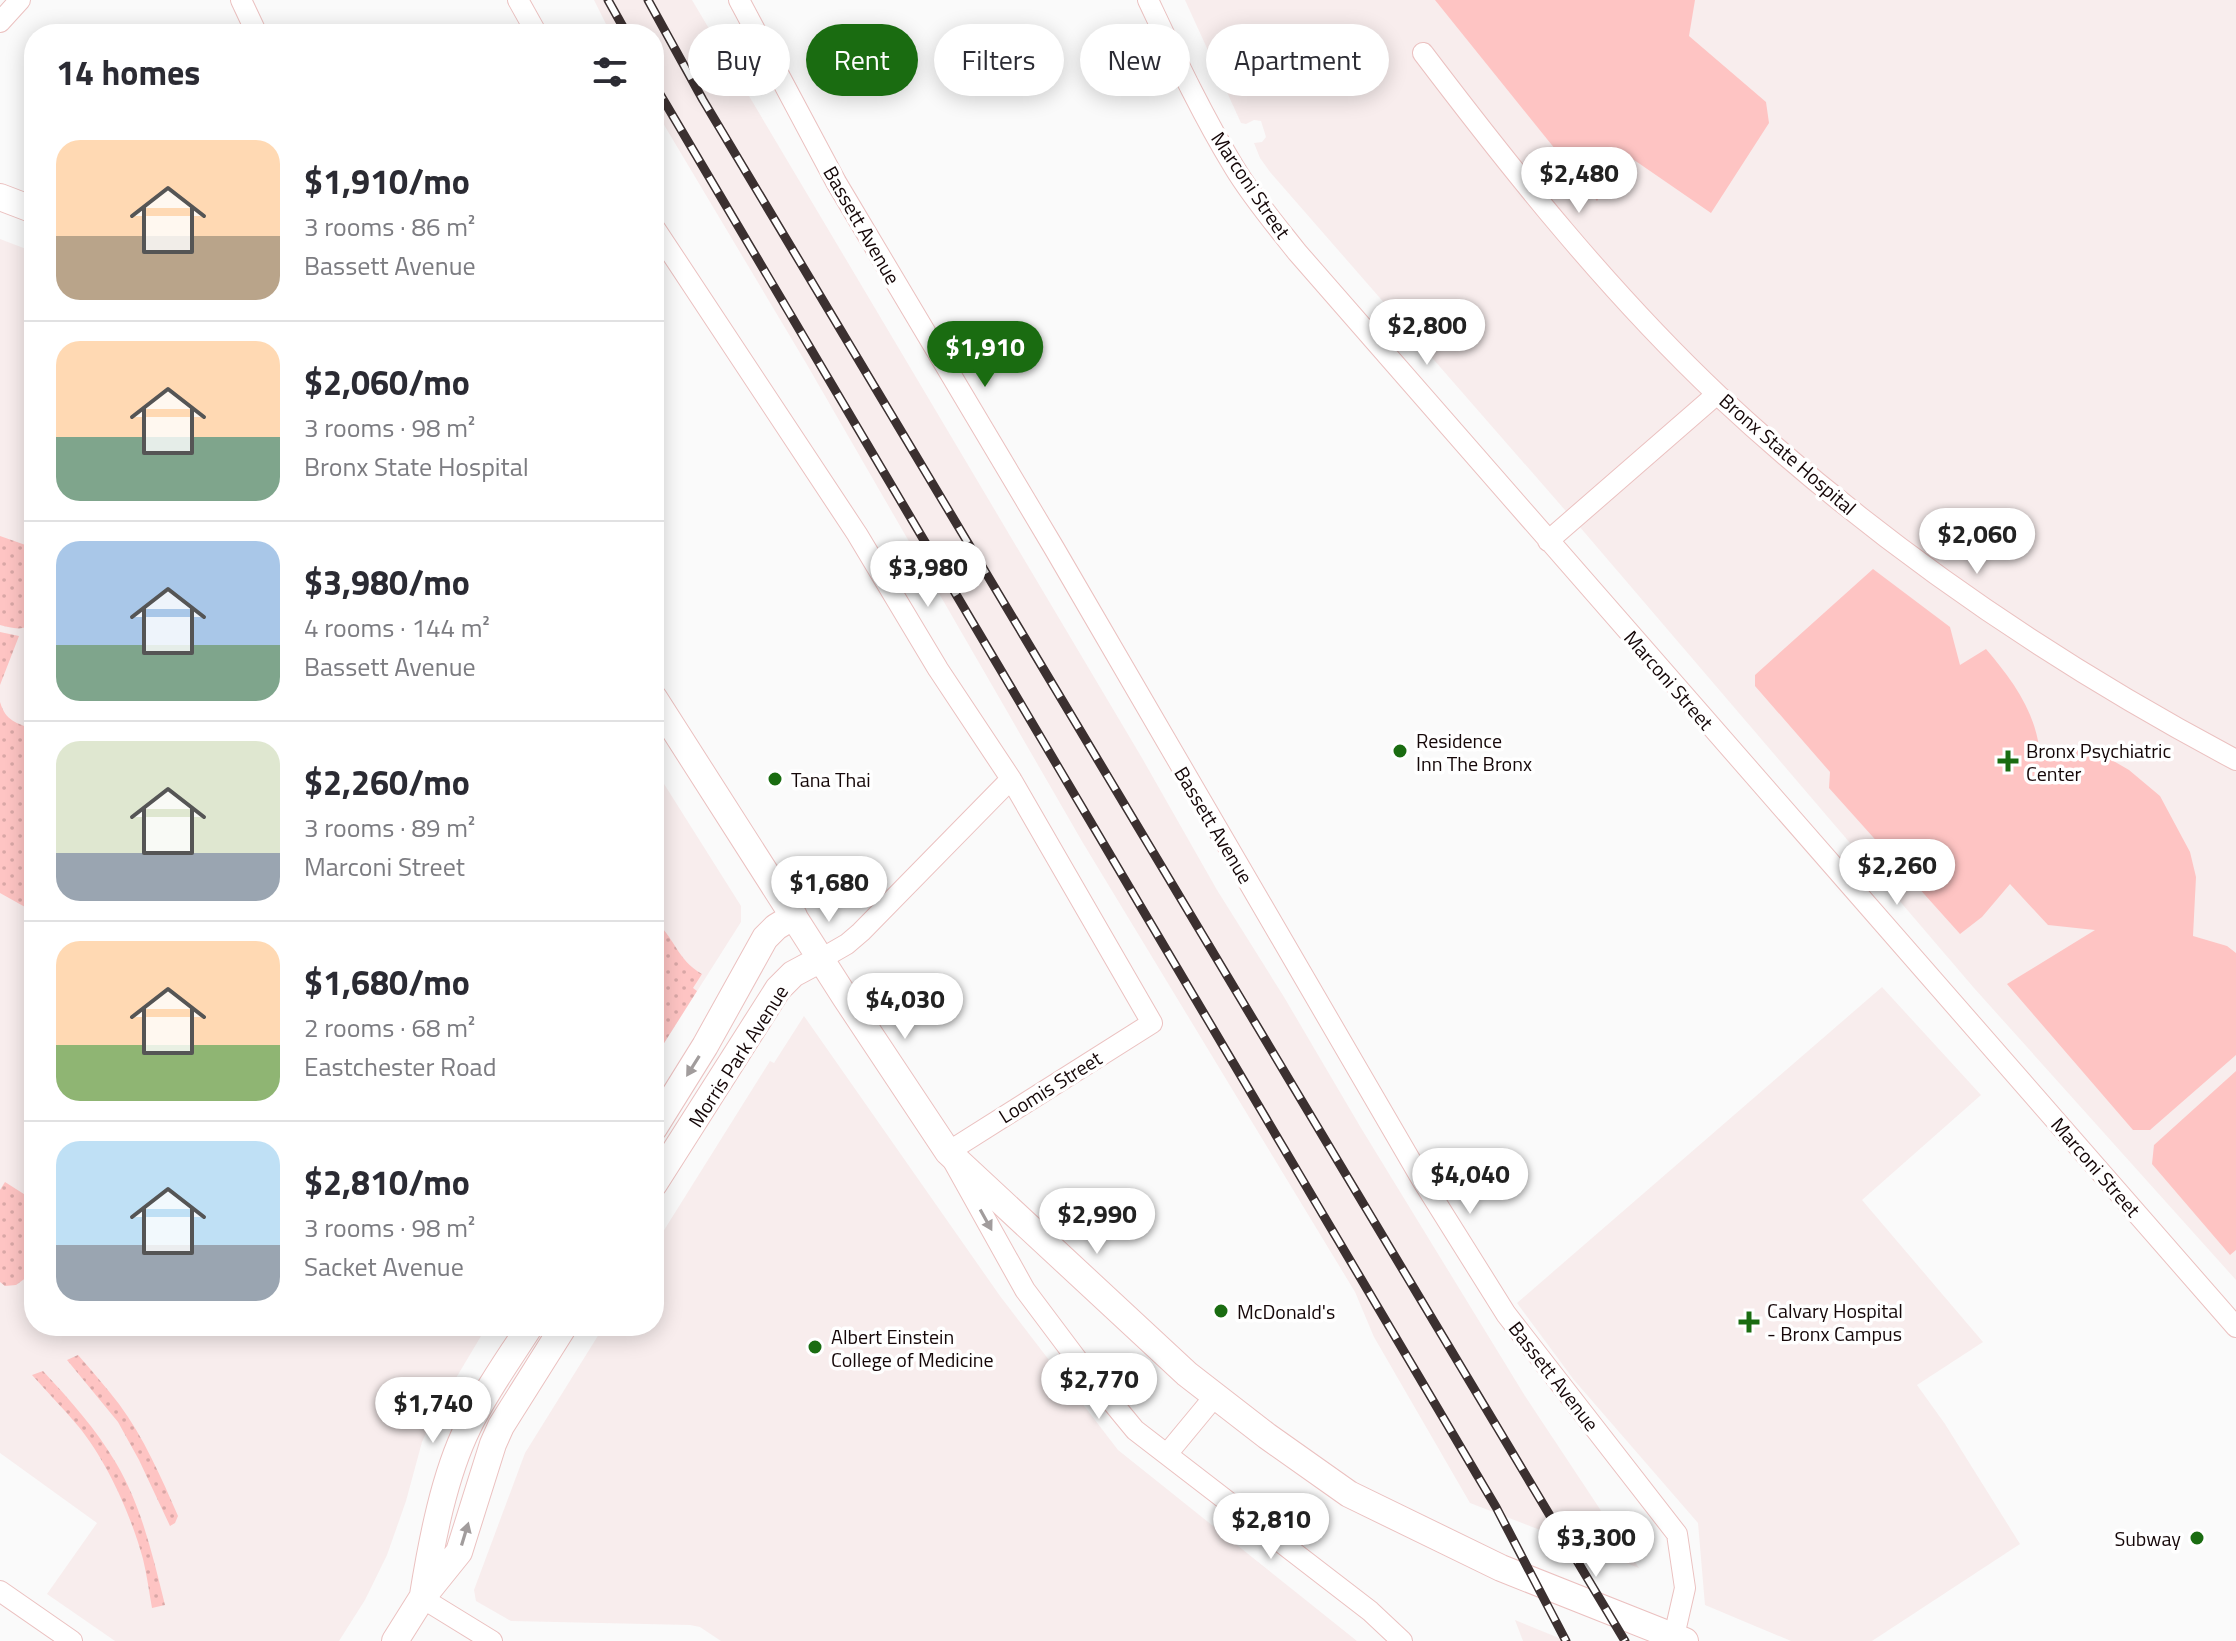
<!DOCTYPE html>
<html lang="en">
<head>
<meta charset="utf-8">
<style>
  :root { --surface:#fff; --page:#f2f2f3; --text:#2b2b33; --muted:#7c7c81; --line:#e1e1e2; --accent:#1a6c11 }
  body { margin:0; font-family:"Titillium Web",sans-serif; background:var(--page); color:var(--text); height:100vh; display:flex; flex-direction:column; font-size:30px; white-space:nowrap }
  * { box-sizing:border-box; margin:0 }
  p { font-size:26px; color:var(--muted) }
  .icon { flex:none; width:44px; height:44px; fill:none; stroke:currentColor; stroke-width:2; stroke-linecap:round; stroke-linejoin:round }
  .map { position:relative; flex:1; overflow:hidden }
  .sheet { position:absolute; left:24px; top:24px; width:640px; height:1312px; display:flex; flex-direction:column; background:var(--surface); border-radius:32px; box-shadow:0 4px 20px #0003 }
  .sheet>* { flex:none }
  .hud { position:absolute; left:688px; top:24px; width:760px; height:72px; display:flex; gap:16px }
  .price { position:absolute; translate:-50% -68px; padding:0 18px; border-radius:28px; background:#fff; color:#222; font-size:26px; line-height:52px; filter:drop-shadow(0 2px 4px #0008) }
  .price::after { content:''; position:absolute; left:50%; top:48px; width:24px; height:18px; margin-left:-12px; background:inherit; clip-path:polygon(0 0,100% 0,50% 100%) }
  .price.current { background:var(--accent); color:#fff }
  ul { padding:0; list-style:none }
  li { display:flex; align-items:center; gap:24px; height:200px; padding:0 32px }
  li+li { border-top:2px solid var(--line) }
  li span { display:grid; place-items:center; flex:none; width:224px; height:160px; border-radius:24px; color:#555 }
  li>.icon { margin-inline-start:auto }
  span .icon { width:96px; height:96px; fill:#fffc; stroke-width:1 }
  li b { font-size:34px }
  h2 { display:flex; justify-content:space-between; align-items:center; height:96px; padding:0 32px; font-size:34px }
  .tag { padding:0 28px; border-radius:36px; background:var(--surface); box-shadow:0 4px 20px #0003; font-size:28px; line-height:72px }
  .tag.current { background:var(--accent); color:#fff }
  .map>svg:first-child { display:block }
  .built { fill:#f8eded }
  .grass { fill:url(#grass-dots) }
  .pitch { fill:#fec4c3 }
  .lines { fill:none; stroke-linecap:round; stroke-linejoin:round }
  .minor-casing { stroke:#ebc1c0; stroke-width:22 }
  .major-casing { stroke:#ebc1c0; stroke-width:28 }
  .minor { stroke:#fff; stroke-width:20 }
  .major { stroke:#fff; stroke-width:26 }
  .rail-casing { stroke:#3b3030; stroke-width:9 }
  .rail { stroke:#fff; stroke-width:6; stroke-dasharray:18; stroke-linecap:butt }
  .oneway { fill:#a19c9c }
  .poi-dot { fill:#1a6c11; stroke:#fff; stroke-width:3 }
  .labels { text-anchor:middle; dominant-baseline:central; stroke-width:7; stroke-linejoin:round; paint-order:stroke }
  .street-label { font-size:20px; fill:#150708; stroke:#fff }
  .poi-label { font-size:20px; fill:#150708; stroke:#fff; text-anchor:start }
</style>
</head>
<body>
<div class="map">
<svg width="2236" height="1641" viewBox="0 0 2236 1641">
  <defs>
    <pattern id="grass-dots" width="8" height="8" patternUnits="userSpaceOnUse" patternTransform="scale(2)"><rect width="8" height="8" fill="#fec4c3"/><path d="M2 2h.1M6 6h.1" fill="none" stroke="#d9a7a6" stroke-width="1.8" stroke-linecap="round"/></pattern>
  </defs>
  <rect width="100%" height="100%" fill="#fafafa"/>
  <!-- built -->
  <path class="built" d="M594 0H692L1142 758 1217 890 1284 997 1361 1128 1525 1396 1639 1568 1470 1503 1374 1337 1355 1292 1083 843 806 363 654 108V34H611Z
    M1185 0H2236V1280L1974 988 1585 533 1270 172 1260 158 1254 143 1262 142 1266 137 1261 121 1254 120 1246 124 1241 123Z
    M0 239 34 252V1326H487L434 1415 422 1442 406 1501 387 1555 365 1600 339 1641H115L47 1594 97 1523 0 1453Z
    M654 768 741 906V922L654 1059Z
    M1882 987 1981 1095 1862 1200 1983 1342 1917 1385 1945 1424 2020 1544 1872 1641H1791L1705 1605 1698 1523 1574 1380 1517 1303Z
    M804 1016 1000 1296 1118 1450 1357 1641H721L700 1627 690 1625 511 1621 476 1601 474 1590 525 1453 604 1326H654V1254L658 1247 656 1243 770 1061 774 1063Z
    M1515 1620 1559 1638 1566 1641H1523Z"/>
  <!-- grass -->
  <path class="grass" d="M0 536 34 548V619C26 633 13 628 0 625Z
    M0 632 19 636 0 685Z
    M0 702C6 722 16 722 34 730V912L0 893Z
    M654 920C674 936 677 960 702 974L693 988 697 991 654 1059Z
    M5 1182 27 1196 34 1203V1272L16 1285 5 1286 0 1282V1190Z
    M78 1355C92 1371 106 1387 119 1404 144 1438 161 1477 178 1516L175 1523 170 1526 139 1460 118 1422 67 1360Z
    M43 1371C70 1400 96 1429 116 1463 142 1507 153 1557 165 1605L152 1608C149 1592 147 1575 143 1559 131 1515 107 1461 78 1426 63 1408 47 1392 32 1375Z"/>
  <!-- pitch -->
  <path class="pitch" d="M1435 0H1695L1689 36 1766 102 1769 123 1711 213 1624 153 1597 201Z
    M1873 569 1950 627 1960 665 1986 649C2010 677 2034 709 2039 747L2063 746 2098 752 2129 770 2160 796 2190 852 2196 877 2193 936 2227 946 2236 953V1055L2150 1130H2133L2007 984 2095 930 2048 925 2010 884 1982 917 1960 934 1829 788 1830 772 1755 686V675Z
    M2236 1071V1250L2230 1255 2152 1164 2154 1145Z"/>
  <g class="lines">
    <!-- minor casing -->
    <g class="minor-casing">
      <path id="minor" d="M241 0 257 34
        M518 0 537 34
        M739 0 836 182 1054 548 1422 1180 1506 1314 1677 1534 1685 1588 1674 1636
        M1148 0C1175 57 1201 113 1234 167 1252 197 1275 224 1297 252L2236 1327
        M0 22 20 0
        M1423 53C1514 173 1609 292 1719 396 1873 540 2049 661 2236 760
        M654 227 857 534 938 669 1011 779 1152 1023 948 1152 1025 1290 1079 1362 1135 1430 1370 1611 1402 1641
        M1548 541 1717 394
        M821 959 847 944 861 932 1011 779
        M1167 1454 1215 1396
        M0 1591 72 1641
        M422 1598 492 1641"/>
    </g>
    <!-- major casing -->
    <g class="major-casing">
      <path id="major" d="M0 197 34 210
        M654 698 845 997 948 1152 1187 1374 1267 1436 1349 1494 1501 1568 1685 1641
        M654 1128 705 1046 765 938 776 927 794 916
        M654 1184 778 989 793 974 821 959
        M423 1595C432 1540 444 1476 468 1427 485 1392 509 1359 530 1326
        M395 1641 422 1598 459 1552 493 1444 501 1426 564 1326"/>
    </g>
    <!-- minor -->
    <use href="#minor" class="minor"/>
    <!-- major -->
    <use href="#major" class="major"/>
    <!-- rail casing -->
    <g class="rail-casing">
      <path id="rail" d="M608 0 627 34
        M648 0 703 100 1625 1641
        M654 84 1496 1507 1566 1641"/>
    </g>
    <!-- rail -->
    <use href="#rail" class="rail"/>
  </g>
  <!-- one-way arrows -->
  <defs><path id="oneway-solid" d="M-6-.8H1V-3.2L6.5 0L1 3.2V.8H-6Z" transform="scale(2)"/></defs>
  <g class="oneway">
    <use href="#oneway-solid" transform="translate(693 1066) rotate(122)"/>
    <use href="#oneway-solid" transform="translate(986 1220) rotate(61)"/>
    <use href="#oneway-solid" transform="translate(465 1534) rotate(-73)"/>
  </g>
  <!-- markers -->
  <g class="poi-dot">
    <circle cx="1400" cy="751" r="8"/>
    <path d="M2004 749h8v8h8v8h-8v8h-8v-8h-8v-8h8z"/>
    <circle cx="775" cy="779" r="8"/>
    <circle cx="1221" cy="1311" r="8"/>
    <path d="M1745 1310h8v8h8v8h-8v8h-8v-8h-8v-8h8z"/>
    <circle cx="815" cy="1347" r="8"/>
    <circle cx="2197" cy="1538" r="8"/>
  </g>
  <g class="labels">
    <!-- street labels -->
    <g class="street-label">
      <text transform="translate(1251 185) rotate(56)">Marconi Street</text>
      <text transform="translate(862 225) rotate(60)">Bassett Avenue</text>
      <text transform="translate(1788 454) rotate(41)">Bronx State Hospital</text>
      <text transform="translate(1669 680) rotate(49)">Marconi Street</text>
      <text transform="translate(1214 825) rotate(59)">Bassett Avenue</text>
      <text transform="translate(738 1056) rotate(-57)">Morris Park Avenue</text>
      <text transform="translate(1050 1087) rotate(-32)">Loomis Street</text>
      <text transform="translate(2096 1167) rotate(49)">Marconi Street</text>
      <text transform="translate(1554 1376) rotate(52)">Bassett Avenue</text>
    </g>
    <!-- poi labels -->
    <g class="poi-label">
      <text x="1416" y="740">Residence<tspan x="1416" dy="23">Inn The Bronx</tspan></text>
      <text x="2026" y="750">Bronx Psychiatric<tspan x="2026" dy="23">Center</tspan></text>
      <text x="791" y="779">Tana Thai</text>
      <text x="1767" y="1310">Calvary Hospital<tspan x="1767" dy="23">- Bronx Campus</tspan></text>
      <text x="1237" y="1311">McDonald's</text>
      <text x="831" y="1336">Albert Einstein<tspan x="831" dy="23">College of Medicine</tspan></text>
      <text x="2181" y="1538" text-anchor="end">Subway</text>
    </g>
  </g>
</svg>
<b class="price" style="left:1579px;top:215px">$2,480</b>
<b class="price" style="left:1427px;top:367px">$2,800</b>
<b class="price current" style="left:985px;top:389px">$1,910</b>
<b class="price" style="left:1977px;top:576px">$2,060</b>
<b class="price" style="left:928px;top:609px">$3,980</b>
<b class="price" style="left:1897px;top:907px">$2,260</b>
<b class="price" style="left:829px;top:924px">$1,680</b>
<b class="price" style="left:905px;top:1041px">$4,030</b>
<b class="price" style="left:1470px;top:1216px">$4,040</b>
<b class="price" style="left:1097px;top:1256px">$2,990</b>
<b class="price" style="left:1099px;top:1421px">$2,770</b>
<b class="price" style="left:433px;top:1445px">$1,740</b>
<b class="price" style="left:1271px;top:1561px">$2,810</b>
<b class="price" style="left:1596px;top:1579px">$3,300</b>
<div class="hud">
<a class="tag">Buy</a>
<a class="tag current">Rent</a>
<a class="tag">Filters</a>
<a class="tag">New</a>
<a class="tag">Apartment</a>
</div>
<section class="sheet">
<h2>14 homes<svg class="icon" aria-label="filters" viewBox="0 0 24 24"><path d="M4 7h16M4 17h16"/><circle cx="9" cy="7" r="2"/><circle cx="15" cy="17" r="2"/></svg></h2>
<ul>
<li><span style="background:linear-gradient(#ffd9b3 60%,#b9a48a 0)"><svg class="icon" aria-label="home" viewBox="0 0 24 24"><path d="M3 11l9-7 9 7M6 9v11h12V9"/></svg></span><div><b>$1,910/mo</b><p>3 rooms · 86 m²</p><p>Bassett Avenue</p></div></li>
<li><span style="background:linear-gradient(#ffd9b3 60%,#7fa58c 0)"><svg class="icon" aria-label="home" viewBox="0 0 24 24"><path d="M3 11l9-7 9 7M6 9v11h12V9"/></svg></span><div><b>$2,060/mo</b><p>3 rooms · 98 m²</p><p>Bronx State Hospital</p></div></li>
<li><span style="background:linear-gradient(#a9c7e8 65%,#7fa58c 0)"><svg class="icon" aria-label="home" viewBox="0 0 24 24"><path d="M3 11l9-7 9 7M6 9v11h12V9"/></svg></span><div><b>$3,980/mo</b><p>4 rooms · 144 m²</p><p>Bassett Avenue</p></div></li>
<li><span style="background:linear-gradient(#dfe7d0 70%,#9aa5b1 0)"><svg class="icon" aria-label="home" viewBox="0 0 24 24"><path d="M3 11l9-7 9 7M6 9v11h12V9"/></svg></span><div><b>$2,260/mo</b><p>3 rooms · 89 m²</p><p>Marconi Street</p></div></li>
<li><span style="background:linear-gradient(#ffd9b3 65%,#8fb573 0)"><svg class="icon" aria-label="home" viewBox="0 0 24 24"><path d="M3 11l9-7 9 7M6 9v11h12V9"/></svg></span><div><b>$1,680/mo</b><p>2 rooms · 68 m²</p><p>Eastchester Road</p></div></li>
<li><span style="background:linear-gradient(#bfe0f5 65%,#9aa5b1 0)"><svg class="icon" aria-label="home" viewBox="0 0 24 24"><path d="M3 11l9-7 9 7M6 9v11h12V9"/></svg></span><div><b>$2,810/mo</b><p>3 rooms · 98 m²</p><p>Sacket Avenue</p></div></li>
</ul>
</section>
</div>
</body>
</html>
